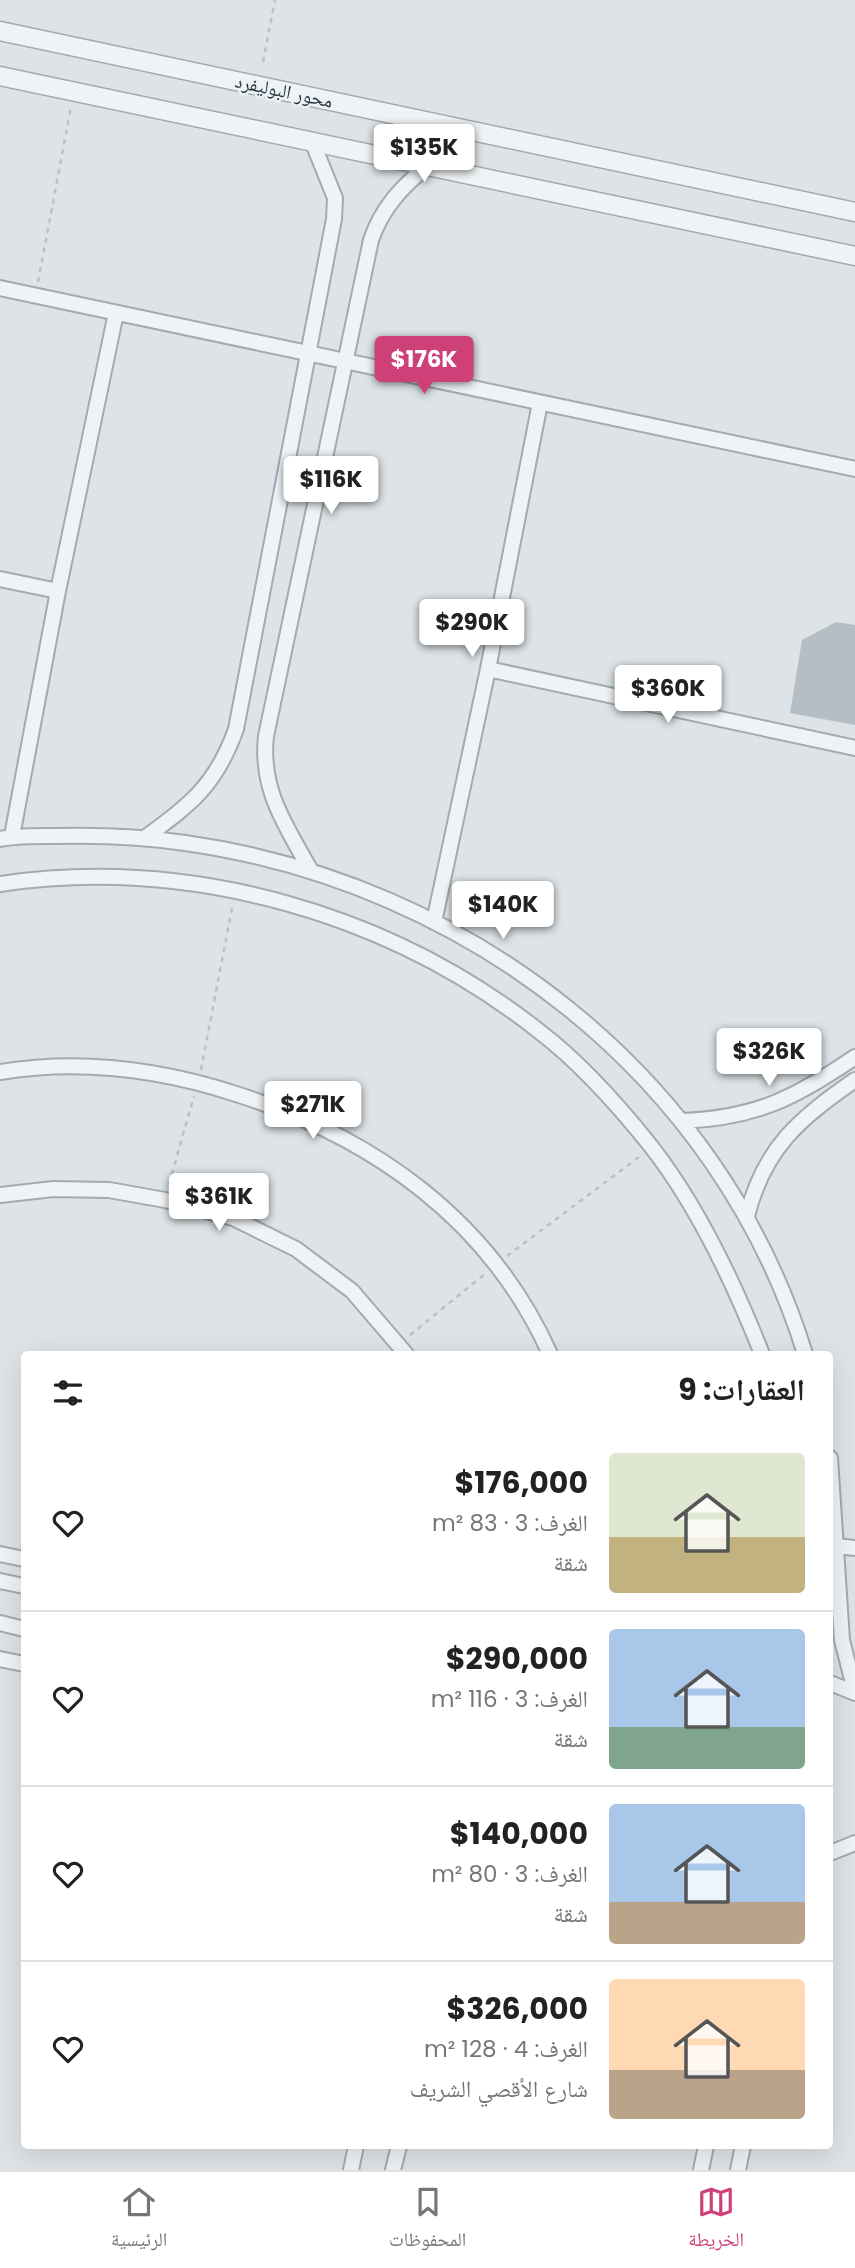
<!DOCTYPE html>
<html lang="ar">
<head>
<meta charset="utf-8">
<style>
  :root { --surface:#fff; --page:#f2f2f2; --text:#222; --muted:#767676; --line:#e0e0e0; --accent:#ce4078 }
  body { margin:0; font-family:Poppins,"Noto Naskh Arabic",sans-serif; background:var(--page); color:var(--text); direction:rtl; height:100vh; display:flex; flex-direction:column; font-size:26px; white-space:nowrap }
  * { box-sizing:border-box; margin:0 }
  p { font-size:23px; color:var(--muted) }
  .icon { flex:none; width:38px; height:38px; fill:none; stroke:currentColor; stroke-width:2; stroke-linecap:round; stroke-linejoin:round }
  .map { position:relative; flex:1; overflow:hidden; direction:ltr }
  .details { position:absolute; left:21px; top:1351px; width:812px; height:798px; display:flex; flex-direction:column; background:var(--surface); border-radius:7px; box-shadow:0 7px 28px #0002; direction:rtl }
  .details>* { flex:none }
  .price { position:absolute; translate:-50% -60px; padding:0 16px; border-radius:7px; background:#fff; color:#222; font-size:23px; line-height:46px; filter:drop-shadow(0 2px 4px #0008) }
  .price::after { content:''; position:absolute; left:50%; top:42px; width:21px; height:16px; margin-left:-10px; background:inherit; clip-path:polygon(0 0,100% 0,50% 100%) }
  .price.current { background:var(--accent); color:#fff }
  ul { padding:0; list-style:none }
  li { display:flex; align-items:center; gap:21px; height:175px; padding:0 28px }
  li+li { border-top:2px solid var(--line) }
  li span { display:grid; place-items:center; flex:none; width:196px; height:140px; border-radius:7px; color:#555 }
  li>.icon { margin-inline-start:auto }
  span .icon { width:84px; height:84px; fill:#fffc; stroke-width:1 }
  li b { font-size:30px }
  h2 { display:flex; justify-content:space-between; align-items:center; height:84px; padding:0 28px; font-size:30px }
  .tab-bar { display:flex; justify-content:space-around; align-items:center; height:98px; border-top:2px solid var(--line); background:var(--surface); font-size:19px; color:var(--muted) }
  .tab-bar a { display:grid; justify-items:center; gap:4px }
  .tab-bar .current { color:var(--accent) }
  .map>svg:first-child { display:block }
  .building { fill:#b4bec4 }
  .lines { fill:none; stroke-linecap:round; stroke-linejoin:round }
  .minor-casing { stroke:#a2abb1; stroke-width:18 }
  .tertiary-casing { stroke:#a2abb1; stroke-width:21 }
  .path { stroke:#bbc1c5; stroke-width:2.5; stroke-dasharray:5 5; stroke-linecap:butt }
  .minor { stroke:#f0f3f5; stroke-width:14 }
  .tertiary { stroke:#f0f3f5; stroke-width:18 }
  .labels { text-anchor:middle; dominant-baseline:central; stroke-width:5; stroke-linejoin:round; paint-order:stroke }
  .street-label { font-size:19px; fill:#26343d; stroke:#ecf2f5 }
</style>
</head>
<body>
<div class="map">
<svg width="855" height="2170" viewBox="0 0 855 2170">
  <rect width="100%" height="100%" fill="#dde3e7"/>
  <!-- building -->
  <path class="building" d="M836 622 855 625V725L790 713 802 640Z"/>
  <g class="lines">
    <!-- minor casing -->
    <g class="minor-casing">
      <path id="minor" d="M0 288 855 469
        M0 579 58 591
        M488 669 855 748
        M12 836 58 591 116 313
        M146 837C192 803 216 785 236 729L334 219 335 198 312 141
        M0 839C19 835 39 836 58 836 101 835 143 837 185 843 469 883 720 1077 805 1354
        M311 871C286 826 260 790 266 736L371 240C382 208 402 186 428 166
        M0 884C190 856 390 913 540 1032 582 1064 618 1105 650 1145 698 1206 734 1283 762 1354
        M434 922 488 669 540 403
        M0 1072C80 1059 159 1069 236 1094 373 1137 490 1220 550 1354
        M682 1121C756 1118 795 1098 855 1057
        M0 1195 53 1189 109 1190 165 1200 233 1218 296 1249 352 1291 406 1354
        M747 1216C764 1148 799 1119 855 1080
        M830 1458 842 1640 855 1691
        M836 1546 855 1548
        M0 1554 24 1559
        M0 1581 24 1586
        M0 1623 24 1629
        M0 1659 24 1664
        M830 1683 855 1693
        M830 1853 855 1843
        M351 2170 356 2146
        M393 2170 399 2146
        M701 2170 706 2146
        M738 2170 743 2146"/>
    </g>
    <!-- tertiary casing -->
    <g class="tertiary-casing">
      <path id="tertiary" d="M0 31 855 212
        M0 76 855 256"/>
    </g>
    <!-- path -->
    <path class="path" d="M263 62 275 0
      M38 282 71 107
      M201 1070 232 908
      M169 1184 194 1096
      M507 1256 639 1157
      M410 1335 486 1273"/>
    <!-- minor -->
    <use href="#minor" class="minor"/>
    <!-- tertiary -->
    <use href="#tertiary" class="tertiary"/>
  </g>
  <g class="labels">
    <!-- street labels -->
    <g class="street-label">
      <text transform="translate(284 91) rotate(12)">محور البوليفرد</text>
    </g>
  </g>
</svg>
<b class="price" style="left:424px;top:184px">$135K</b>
<b class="price current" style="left:424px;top:396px">$176K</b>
<b class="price" style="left:331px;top:516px">$116K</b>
<b class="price" style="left:472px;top:659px">$290K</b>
<b class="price" style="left:668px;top:725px">$360K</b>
<b class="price" style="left:503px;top:941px">$140K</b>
<b class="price" style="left:769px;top:1088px">$326K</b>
<b class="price" style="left:313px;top:1141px">$271K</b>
<b class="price" style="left:219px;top:1233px">$361K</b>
<section class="details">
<h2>العقارات: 9<svg class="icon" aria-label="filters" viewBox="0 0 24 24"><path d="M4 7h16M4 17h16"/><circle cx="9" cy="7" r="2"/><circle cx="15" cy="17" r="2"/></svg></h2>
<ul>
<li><span style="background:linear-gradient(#dfe7d0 60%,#c2b280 0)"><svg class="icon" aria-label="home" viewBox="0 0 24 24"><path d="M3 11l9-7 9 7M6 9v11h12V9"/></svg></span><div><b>$176,000</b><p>الغرف: 3 · 83 m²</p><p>شقة</p></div><svg class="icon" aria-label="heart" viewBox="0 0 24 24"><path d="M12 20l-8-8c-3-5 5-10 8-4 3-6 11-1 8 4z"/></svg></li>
<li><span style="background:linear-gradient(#a9c7e8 70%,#7fa58c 0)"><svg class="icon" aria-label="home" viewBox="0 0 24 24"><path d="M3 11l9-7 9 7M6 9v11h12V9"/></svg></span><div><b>$290,000</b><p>الغرف: 3 · 116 m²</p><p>شقة</p></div><svg class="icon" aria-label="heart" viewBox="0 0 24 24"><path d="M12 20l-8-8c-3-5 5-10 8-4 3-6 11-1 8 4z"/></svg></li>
<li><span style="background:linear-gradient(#a9c7e8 70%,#b9a48a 0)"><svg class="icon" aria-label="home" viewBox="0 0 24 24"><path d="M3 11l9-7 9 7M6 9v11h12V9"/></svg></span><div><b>$140,000</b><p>الغرف: 3 · 80 m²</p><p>شقة</p></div><svg class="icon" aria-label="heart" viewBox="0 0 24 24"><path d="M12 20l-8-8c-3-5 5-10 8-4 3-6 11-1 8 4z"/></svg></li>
<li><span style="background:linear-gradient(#ffd9b3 65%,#b9a48a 0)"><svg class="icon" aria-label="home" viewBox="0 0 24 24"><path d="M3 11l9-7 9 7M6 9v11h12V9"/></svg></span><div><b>$326,000</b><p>الغرف: 4 · 128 m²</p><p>شارع الأقصي الشريف</p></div><svg class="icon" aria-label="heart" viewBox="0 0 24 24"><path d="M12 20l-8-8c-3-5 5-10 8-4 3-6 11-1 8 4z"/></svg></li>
</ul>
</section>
</div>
<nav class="tab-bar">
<a class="current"><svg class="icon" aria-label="map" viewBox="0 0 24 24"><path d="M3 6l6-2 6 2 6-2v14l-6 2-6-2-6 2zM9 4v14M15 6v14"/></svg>الخريطة</a>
<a><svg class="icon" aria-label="saved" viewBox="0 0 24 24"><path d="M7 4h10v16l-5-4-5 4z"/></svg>المحفوظات</a>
<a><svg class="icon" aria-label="home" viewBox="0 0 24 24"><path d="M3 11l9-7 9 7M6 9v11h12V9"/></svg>الرئيسية</a>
</nav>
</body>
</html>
